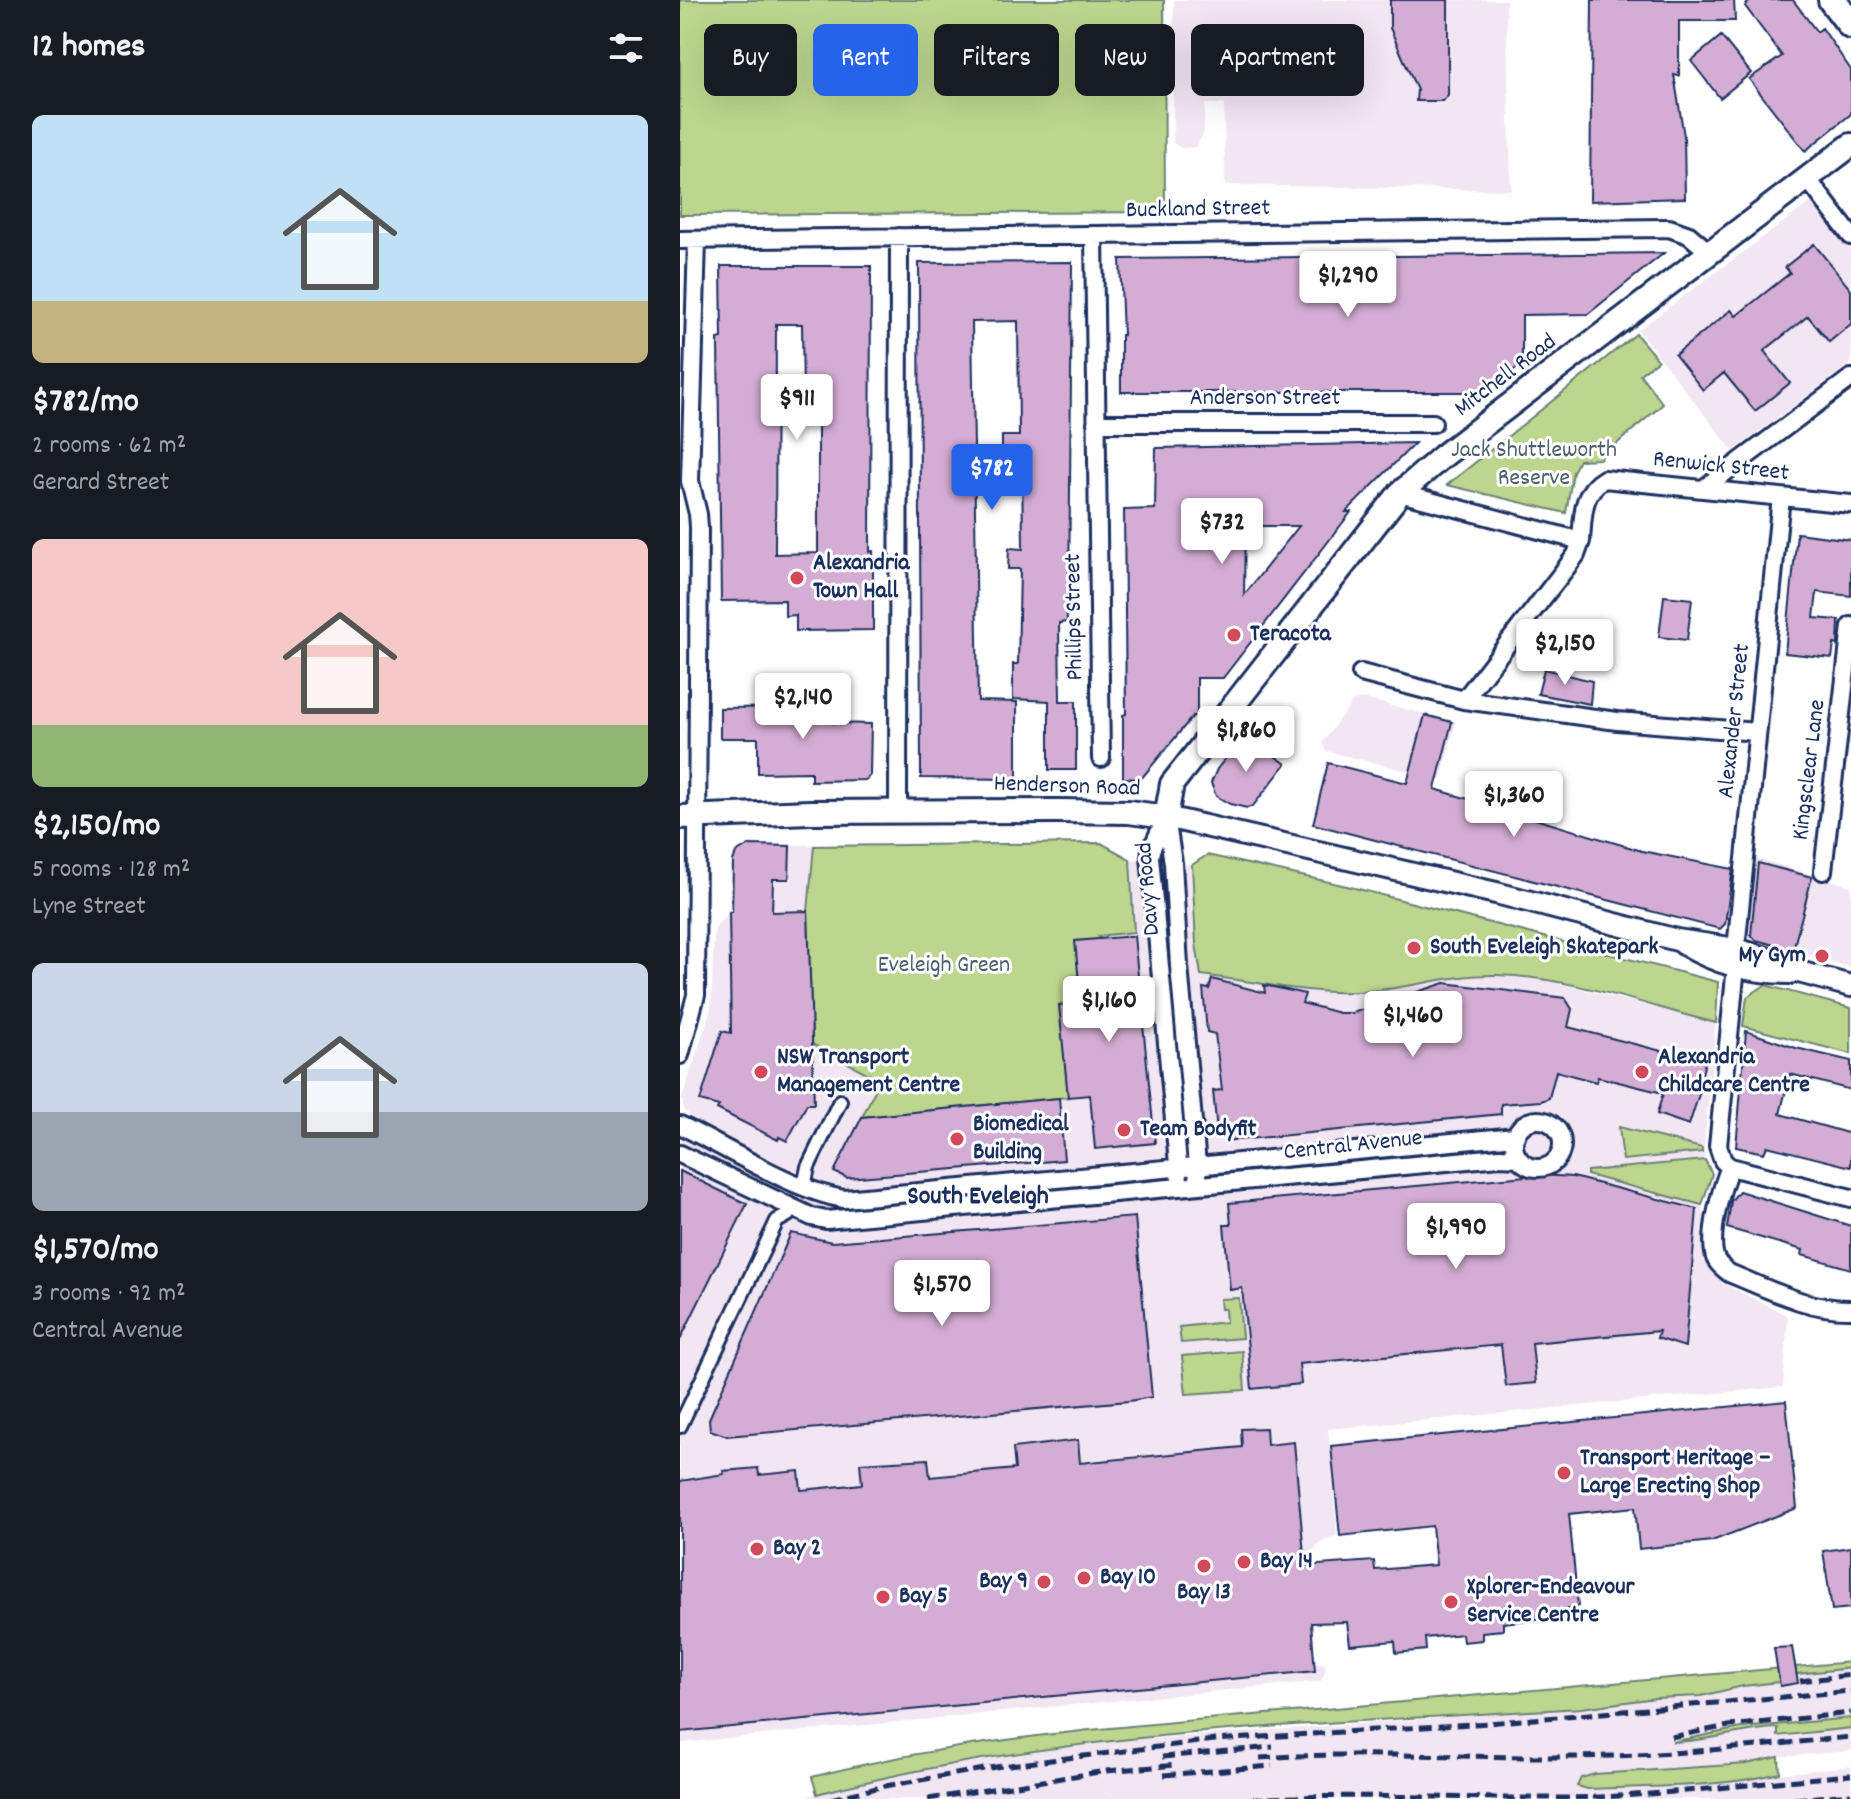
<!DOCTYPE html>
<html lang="en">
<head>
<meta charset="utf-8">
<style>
  :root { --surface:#171b24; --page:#20242c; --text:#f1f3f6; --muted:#9ea1a6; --accent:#2563eb }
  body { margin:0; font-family:Dekko,sans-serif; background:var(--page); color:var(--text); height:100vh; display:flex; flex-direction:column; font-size:30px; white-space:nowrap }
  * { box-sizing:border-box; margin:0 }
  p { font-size:26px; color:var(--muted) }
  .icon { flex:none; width:44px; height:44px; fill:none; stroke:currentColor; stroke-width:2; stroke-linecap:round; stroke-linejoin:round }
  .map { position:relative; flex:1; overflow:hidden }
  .side { display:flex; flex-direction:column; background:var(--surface); width:680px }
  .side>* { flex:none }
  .guide { position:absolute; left:24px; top:24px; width:760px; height:72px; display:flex; gap:16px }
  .price { position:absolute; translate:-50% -68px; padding:0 18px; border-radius:8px; background:#fff; color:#222; font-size:26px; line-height:52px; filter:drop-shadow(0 2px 4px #0008) }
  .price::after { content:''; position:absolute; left:50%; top:48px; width:24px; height:18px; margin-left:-12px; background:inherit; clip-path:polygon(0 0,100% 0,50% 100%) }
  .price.on { background:var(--accent); color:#fff }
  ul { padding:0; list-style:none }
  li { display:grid; align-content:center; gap:16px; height:424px; padding:0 32px }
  li span { display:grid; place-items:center; height:248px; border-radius:12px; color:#555 }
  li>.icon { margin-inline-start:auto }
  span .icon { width:144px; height:144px; fill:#fffc; stroke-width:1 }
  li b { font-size:34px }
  h2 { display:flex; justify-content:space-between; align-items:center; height:96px; padding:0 32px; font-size:34px }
  .pill { padding:0 28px; border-radius:12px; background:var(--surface); box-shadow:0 8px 32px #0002; font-size:28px; line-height:72px }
  .pill.on { background:var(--accent); color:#fff }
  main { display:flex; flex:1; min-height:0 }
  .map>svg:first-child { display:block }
  .built { fill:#f2e6f2 }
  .green { fill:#bcd68e; stroke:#6c8276; stroke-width:2 }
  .building { fill:#d4add4; stroke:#1b2f5e; stroke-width:2; fill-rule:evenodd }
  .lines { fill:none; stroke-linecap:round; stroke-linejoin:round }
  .pedestrian-casing { stroke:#1b2f5e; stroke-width:18 }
  .minor-casing { stroke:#1b2f5e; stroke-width:22 }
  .tertiary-casing { stroke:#1b2f5e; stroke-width:26 }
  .secondary-casing { stroke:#1b2f5e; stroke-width:28 }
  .primary-casing { stroke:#1b2f5e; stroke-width:32 }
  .pedestrian { stroke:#fff; stroke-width:12 }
  .minor { stroke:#fff; stroke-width:16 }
  .tertiary { stroke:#fff; stroke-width:20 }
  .secondary { stroke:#fff; stroke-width:22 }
  .primary { stroke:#fff; stroke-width:26 }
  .rail { stroke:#1b2f5e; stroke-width:5; stroke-dasharray:12 6; stroke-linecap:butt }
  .poi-dot { fill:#d1495b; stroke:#fff; stroke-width:3 }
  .labels { text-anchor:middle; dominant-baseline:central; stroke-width:6; stroke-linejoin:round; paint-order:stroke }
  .street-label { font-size:24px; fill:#1b2f5e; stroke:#fff }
  .park-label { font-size:24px; fill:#4b616c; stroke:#fff }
  .poi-label { font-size:24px; font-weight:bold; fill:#1b2f5e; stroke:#fff; text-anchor:start }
  .neighbourhood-label { font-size:26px; font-weight:bold; fill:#1b2f5e; stroke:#fff }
</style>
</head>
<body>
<main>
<section class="side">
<h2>12 homes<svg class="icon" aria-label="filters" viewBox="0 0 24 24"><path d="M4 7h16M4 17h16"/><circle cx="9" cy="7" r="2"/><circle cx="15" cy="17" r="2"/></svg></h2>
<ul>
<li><span style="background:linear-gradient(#bfe0f5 75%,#c2b280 0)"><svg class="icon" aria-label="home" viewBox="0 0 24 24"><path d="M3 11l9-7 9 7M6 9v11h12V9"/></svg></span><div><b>$782/mo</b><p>2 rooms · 62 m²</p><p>Gerard Street</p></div></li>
<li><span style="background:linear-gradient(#f6c9c9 75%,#8fb573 0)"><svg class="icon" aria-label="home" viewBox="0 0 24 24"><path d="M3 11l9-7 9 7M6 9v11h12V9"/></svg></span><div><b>$2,150/mo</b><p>5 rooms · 128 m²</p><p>Lyne Street</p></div></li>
<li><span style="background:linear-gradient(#c9d6e8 60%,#9aa5b1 0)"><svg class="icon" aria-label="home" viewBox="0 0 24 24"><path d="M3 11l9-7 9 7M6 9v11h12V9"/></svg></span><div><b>$1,570/mo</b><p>3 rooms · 92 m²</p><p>Central Avenue</p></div></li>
</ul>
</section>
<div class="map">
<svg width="1171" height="1799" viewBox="0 0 1171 1799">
  <rect width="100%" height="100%" fill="#fff"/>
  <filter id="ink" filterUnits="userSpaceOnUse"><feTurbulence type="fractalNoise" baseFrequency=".0125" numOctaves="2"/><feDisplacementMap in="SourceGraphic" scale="16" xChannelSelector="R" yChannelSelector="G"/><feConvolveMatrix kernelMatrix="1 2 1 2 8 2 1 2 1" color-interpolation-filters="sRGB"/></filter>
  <g filter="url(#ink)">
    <!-- built -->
    <path class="built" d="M494 0H826L831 190 545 185 544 104H525L524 132 516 147 501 148 493 143Z
      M1135 199 1171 248V363L1053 451 958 330Z
      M685 699 776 722 761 779 646 751 642 743 673 701Z
      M421 843 450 859 512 865 516 944 522 975 627 989 675 992 715 989 759 980 815 975 866 980 1036 1023 1024 1146 1023 1205 1027 1259 1032 1272 1042 1283 1108 1316 1103 1387 648 1429 657 1535 636 1545V1549L627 1553 636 1664 644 1663 646 1668 641 1681 0 1743V1144L10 1116 4 1110 2 1098 31 1009 34 933 37 925 49 912 56 853 69 845Z
      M1074 858 1171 886V968L1067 936Z
      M1171 1668V1751L1099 1757 1066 1764 915 1774 901 1778 897 1786 900 1789 999 1785 1171 1766V1799H117L223 1773 414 1743 901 1708 976 1698 1021 1696 1063 1686 1099 1682 1098 1676Z"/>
    <!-- green -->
    <path class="green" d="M0 0H484L485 212 0 215Z
      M956 334 978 360 960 374 983 404 919 459 899 460 893 472 886 513 767 485Z
      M421 843 450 859 454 932 418 936 423 940 401 1003 380 1005 388 1097 182 1117 200 1080 132 1044 128 911 134 846Z
      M527 855 667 886 1038 982 1036 1023C965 1005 890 977 817 975 770 974 725 990 678 992 626 994 573 981 521 975L516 944 512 865Z
      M1085 985 1171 1008V1054L1063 1026 1067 997Z
      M939 1127 1022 1148V1152L943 1160Z
      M1025 1160 1032 1174 1022 1205 907 1175V1171Z
      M559 1298 562 1338 501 1343 499 1327 546 1322 545 1309H541L540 1299Z
      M562 1351 565 1390 506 1394 502 1356Z
      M1171 1662V1668L1099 1676V1682L1063 1686 1021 1696 976 1698 901 1708C648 1724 383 1729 137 1794L132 1777C291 1736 459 1725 623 1711 806 1695 988 1677 1171 1662Z
      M1171 1718V1728L1098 1736V1728C1062 1729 1027 1742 992 1742L1061 1728Z
      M1099 1757 1100 1773C1038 1788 971 1786 908 1789L897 1786 901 1778 915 1774 1066 1764Z"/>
    <!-- building -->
    <path class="building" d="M710 0H768V95L763 101H736L737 90 710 28Z
      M912 0H1054L1055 21H999V76L994 75 1004 136 1005 198 910 201Z
      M1071 0H1113L1137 32 1142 28 1171 70V114L1125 151 1069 79 1102 56 1065 6Z
      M1041 36 1071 73 1040 98 1011 61Z
      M1134 244 1171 290V324L1149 342 1128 316 1084 351 1110 383 1075 411 1044 373 1023 390 995 355 1051 310 1056 316 1110 273 1105 267Z
      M984 253 908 314 842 315V364L805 392H441V335H443L440 259Z
      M392 262 389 601H386L387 622 379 623 380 701H396V770H369V701L333 699V664H338L340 569H328L329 548 343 549 342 455H335V450L322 451V436H339L338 321 292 322 298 701 337 702V779L241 778 239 263Z
      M41 266H191L190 552 193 551V630L116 631V615L105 616V600L41 601 38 339 42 338ZM96 324H122L123 399 138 400V553L95 554Z
      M735 443 666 512H671L543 678H517V716H513L461 779 443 778V715L446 714 444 510 475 509 476 448ZM565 526H619L564 595Z
      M1117 533 1171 540V596L1137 592 1134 618 1159 620 1158 645 1154 644 1152 658 1105 653Z
      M984 596 1012 599 1007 640 979 637Z
      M864 669 912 681 910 704 858 694Z
      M153 707V723L191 724 190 775 186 780 131 781V772L78 773V738H40V708Z
      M745 715 772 722 755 789 962 851 1053 869 1045 924 1040 929 633 824 648 763 727 783Z
      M565 734 606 764 573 806 567 808 550 804 536 796 531 783 537 769Z
      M69 845 110 846 109 879H93L92 912 128 911 134 1104H127L107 1141 99 1137 98 1140 37 1109 39 1106 20 1101 42 1031 51 1033 49 912H52L53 861 56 853Z
      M1078 863 1132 877 1113 950 1076 940 1071 935Z
      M454 936 475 1143 415 1149 410 1095 388 1097 379 1005 401 1003 395 941Z
      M532 979 585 993 584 985 625 994 622 1003 659 1013H672L765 983 885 998 892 1009 888 1027 997 1055 998 1050 1012 1054 1011 1059 1025 1062 1021 1078 1024 1079 1009 1125 977 1114 983 1093 918 1077 916 1082 876 1071 869 1098 861 1101 821 1104V1114L547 1141 546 1132H537L533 1091 542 1090 535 1034 527 1032 523 988 529 989Z
      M1066 1031 1116 1048 1171 1061V1090L1110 1074 1100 1114 1171 1134V1167L1087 1146 1084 1153 1056 1147Z
      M379 1098 384 1160 167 1178 154 1172 182 1117Z
      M0 1171 67 1204 0 1340Z
      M859 1175 893 1177 1017 1209 1005 1347 977 1338 979 1331 852 1343 856 1383 826 1386 821 1345 619 1364 621 1384 572 1389 562 1288 550 1290 544 1225H551L549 1203Z
      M1059 1191 1171 1226V1269L1122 1255 1123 1250 1047 1228 1051 1201Z
      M455 1217 472 1397 449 1401 47 1436 30 1430 29 1419 111 1233 152 1242Z
      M1106 1401 1117 1508 1032 1541 959 1549 955 1507 889 1514 898 1606 872 1612V1616L865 1618 823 1623V1630L802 1632V1640L783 1642 782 1634 745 1638 746 1650 716 1653 715 1641 670 1645 667 1622 631 1623 635 1671 0 1732V1481L44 1474 43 1471 78 1468 79 1475 119 1471 121 1490 132 1489 182 1484 180 1463 248 1459 250 1477 335 1469 333 1448 398 1440 400 1463 562 1447 561 1429 586 1428 587 1445 614 1442 625 1566 694 1561 695 1570 756 1565 752 1526 660 1536 651 1446Z
      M1171 1547V1608L1152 1610 1143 1551Z
      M1112 1647 1118 1683 1100 1686 1094 1648Z"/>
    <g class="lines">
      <!-- pedestrian casing -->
      <g class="pedestrian-casing">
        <path id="pedestrian" d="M125 1182 128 1167 160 1101
          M0 1426 97 1221 108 1215 112 1208"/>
      </g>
      <!-- minor casing -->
      <g class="minor-casing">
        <path id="minor" d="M1127 178 1171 236
          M414 235 421 758
          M0 240 989 228 1009 235 1029 252
          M416 423H753
          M1023 489 1171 378
          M720 493 901 541C903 518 901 492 924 479L1171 504
          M681 673 784 700 937 721 1077 732
          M784 700 896 555 901 541
          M218 810 219 237
          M486 817 471 850 470 857 499 1175
          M486 817 493 863 499 966 518 1176
          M1143 871 1171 626
          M1056 949 1101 497
          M1056 966 1038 1146 1043 1161 1050 1167 1171 1198
          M0 1055 16 995 19 527 18 514 10 481 17 240
          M834 1144a24 24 0 1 1 48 0a24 24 0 1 1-48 0Z
          M0 1125C47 1148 115 1191 164 1199L836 1136
          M0 1154 132 1217 146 1220 820 1157 839 1158
          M1050 1167C1041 1188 1030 1230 1034 1253 1035 1262 1042 1267 1049 1273 1089 1289 1127 1310 1171 1309"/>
      </g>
      <!-- tertiary casing -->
      <g class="tertiary-casing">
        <path id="tertiary" d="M486 817 816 893 997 940 1056 949 1086 958 1119 972 1171 986
          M1005 945C1038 965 1073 973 1111 973"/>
      </g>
      <!-- secondary casing -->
      <g class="secondary-casing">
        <path id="secondary" d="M0 817 130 812 377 811 449 812 486 817 492 784 720 493 763 456 1171 145"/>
      </g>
      <!-- primary casing -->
      <g class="primary-casing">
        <path id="primary" d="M1152 0 1171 25"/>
      </g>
      <!-- pedestrian -->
      <use href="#pedestrian" class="pedestrian"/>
      <!-- minor -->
      <use href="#minor" class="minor"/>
      <!-- tertiary -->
      <use href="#tertiary" class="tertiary"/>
      <!-- secondary -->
      <use href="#secondary" class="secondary"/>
      <!-- primary -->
      <use href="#primary" class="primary"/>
      <!-- rail -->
      <path class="rail" d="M1120 1681 1171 1675
        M991 1737 1049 1726 1171 1713
        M482 1757 593 1747
        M580 1758C684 1751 787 1758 891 1757 984 1756 1078 1746 1171 1737
        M484 1775 592 1766
        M151 1799 205 1786 322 1766 535 1740 808 1723 1171 1691
        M248 1799 426 1771 496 1765
        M571 1799C675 1793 777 1799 881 1798 978 1797 1074 1783 1171 1775
        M1114 1799 1171 1794"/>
    </g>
  </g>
  <!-- markers -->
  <g class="poi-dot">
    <circle cx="117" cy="578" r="8"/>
    <circle cx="554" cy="635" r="8"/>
    <circle cx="734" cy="948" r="8"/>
    <circle cx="1142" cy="956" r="8"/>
    <circle cx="81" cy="1072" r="8"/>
    <circle cx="962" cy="1072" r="8"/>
    <circle cx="444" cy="1130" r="8"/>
    <circle cx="277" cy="1139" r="8"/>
    <circle cx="884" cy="1473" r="8"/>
    <circle cx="77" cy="1549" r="8"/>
    <circle cx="564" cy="1562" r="8"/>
    <circle cx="524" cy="1566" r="8"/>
    <circle cx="404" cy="1578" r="8"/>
    <circle cx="364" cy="1582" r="8"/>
    <circle cx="203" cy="1597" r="8"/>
    <circle cx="771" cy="1602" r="8"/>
  </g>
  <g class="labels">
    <!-- street labels -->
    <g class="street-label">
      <text transform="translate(518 210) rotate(-1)">Buckland Street</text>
      <text transform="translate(826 376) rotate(-37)">Mitchell Road</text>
      <text x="585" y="399">Anderson Street</text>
      <text transform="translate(1041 467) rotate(6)">Renwick Street</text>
      <text transform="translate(395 617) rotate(-91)">Phillips Street</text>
      <text transform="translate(1055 721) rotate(-84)">Alexander Street</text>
      <text transform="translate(1130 770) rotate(-83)">Kingsclear Lane</text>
      <text transform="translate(387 787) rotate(2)">Henderson Road</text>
      <text transform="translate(469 889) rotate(-95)">Davy Road</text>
      <text transform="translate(673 1146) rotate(-6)">Central Avenue</text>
    </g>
    <!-- park labels -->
    <g class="park-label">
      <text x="854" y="451">Jack Shuttleworth<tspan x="854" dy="28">Reserve</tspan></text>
      <text x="264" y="966">Eveleigh Green</text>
    </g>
    <!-- poi labels -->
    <g class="poi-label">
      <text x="133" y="564">Alexandria<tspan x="133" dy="28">Town Hall</tspan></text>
      <text x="570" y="635">Teracota</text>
      <text x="750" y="948">South Eveleigh Skatepark</text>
      <text x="1126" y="956" text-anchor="end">My Gym</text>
      <text x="97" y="1058">NSW Transport<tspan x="97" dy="28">Management Centre</tspan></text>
      <text x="978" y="1058">Alexandria<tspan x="978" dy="28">Childcare Centre</tspan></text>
      <text x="293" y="1125">Biomedical<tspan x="293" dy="28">Building</tspan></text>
      <text x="460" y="1130">Team Bodyfit</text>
      <text x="900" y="1459">Transport Heritage –<tspan x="900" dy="28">Large Erecting Shop</tspan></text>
      <text x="93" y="1549">Bay 2</text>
      <text x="580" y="1562">Bay 14</text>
      <text x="420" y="1578">Bay 10</text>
      <text x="348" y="1582" text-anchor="end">Bay 9</text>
      <text x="787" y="1588">Xplorer-Endeavour<tspan x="787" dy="28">Service Centre</tspan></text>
      <text x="524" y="1593" text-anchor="middle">Bay 13</text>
      <text x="219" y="1597">Bay 5</text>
    </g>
    <!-- neighbourhood labels -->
    <g class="neighbourhood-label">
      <text x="298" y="1197">South Eveleigh</text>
    </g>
  </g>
</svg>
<b class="price" style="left:668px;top:319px">$1,290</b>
<b class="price" style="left:117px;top:442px">$911</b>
<b class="price on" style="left:312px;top:512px">$782</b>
<b class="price" style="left:542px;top:566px">$732</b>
<b class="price" style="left:885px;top:687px">$2,150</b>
<b class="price" style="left:123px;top:741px">$2,140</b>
<b class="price" style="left:566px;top:774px">$1,860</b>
<b class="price" style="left:834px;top:839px">$1,360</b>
<b class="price" style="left:429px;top:1044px">$1,160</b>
<b class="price" style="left:733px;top:1059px">$1,460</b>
<b class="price" style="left:776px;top:1271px">$1,990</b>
<b class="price" style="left:262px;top:1328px">$1,570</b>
<div class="guide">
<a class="pill">Buy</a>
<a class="pill on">Rent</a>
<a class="pill">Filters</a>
<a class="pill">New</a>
<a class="pill">Apartment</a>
</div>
</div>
</main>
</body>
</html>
